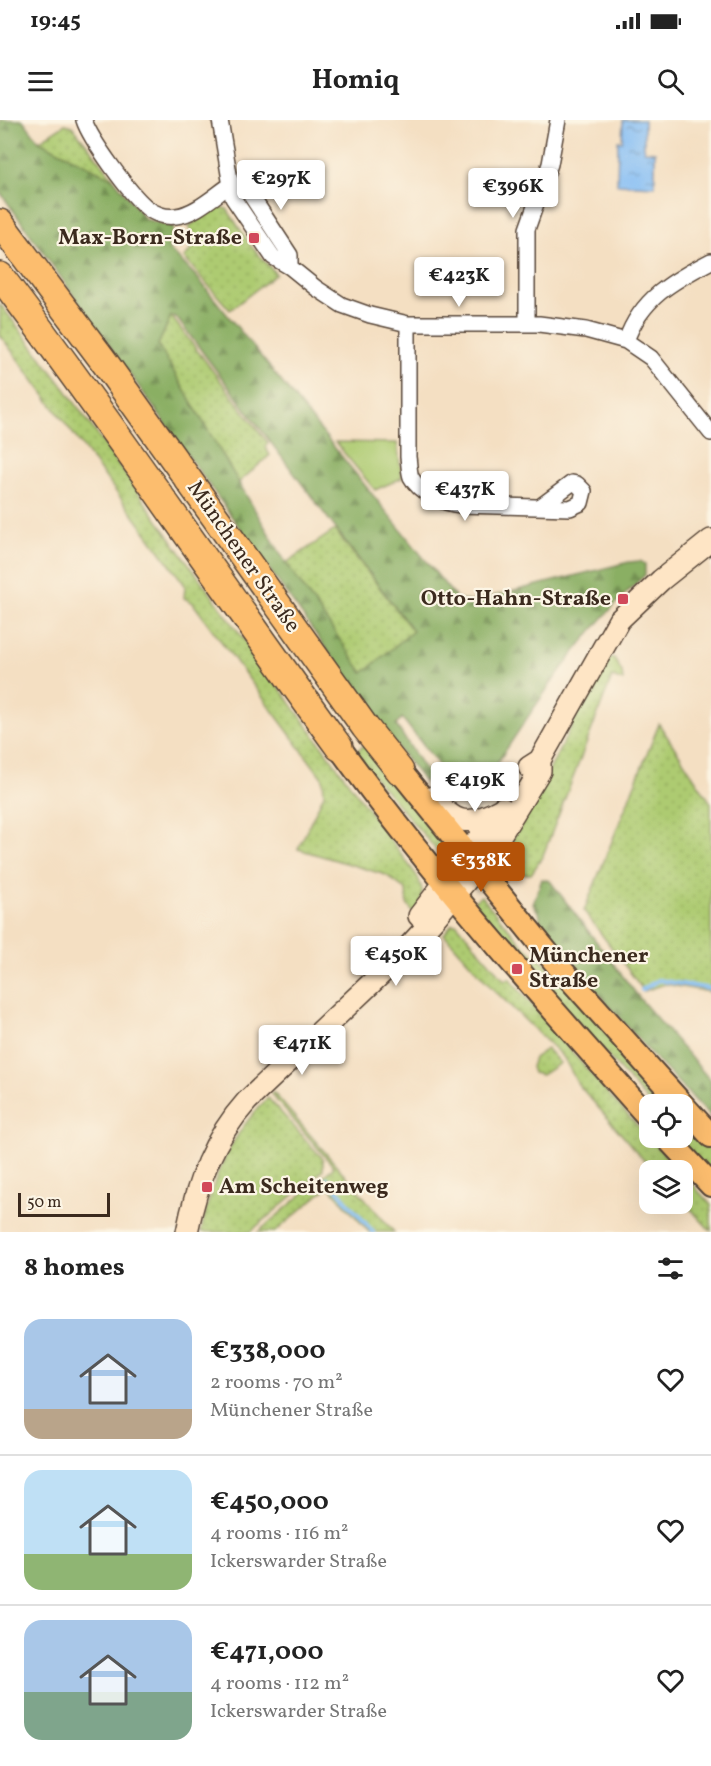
<!DOCTYPE html>
<html lang="en">
<head>
<meta charset="utf-8">
<style>
  :root { --surface:#fff; --page:#f2f2f2; --text:#222; --muted:#767676; --line:#e0e0e0; --accent:#b45309 }
  body { margin:0; font-family:Vollkorn,serif; background:var(--page); color:var(--text); height:100vh; display:flex; flex-direction:column; font-size:22px; white-space:nowrap }
  * { box-sizing:border-box; margin:0 }
  p { font-size:20px; color:var(--muted) }
  .icon { flex:none; width:33px; height:33px; fill:none; stroke:currentColor; stroke-width:2; stroke-linecap:round; stroke-linejoin:round }
  .map { position:relative; height:1112px; overflow:hidden }
  .side { display:flex; flex-direction:column; background:var(--surface); flex:1 }
  .side>* { flex:none }
  .tools { position:absolute; left:639px; top:974px; display:grid; gap:12px }
  .tools a { display:grid; place-items:center; width:54px; height:54px; border-radius:12px; background:var(--surface); box-shadow:0 6px 24px #0002; font-size:30px }
  .scale { position:absolute; left:18px; bottom:15px; width:92px; box-sizing:border-box; padding-left:6px; border:3px solid #3b2a1e; border-top:0; font-size:16px; line-height:21px; white-space:nowrap; color:#3b2a1e; -webkit-text-stroke:4px #fcf5e5; paint-order:stroke }
  .price { position:absolute; translate:-50% -51px; padding:0 14px; border-radius:6px; background:#fff; color:#222; font-size:20px; line-height:39px; filter:drop-shadow(0 2px 3px #0008) }
  .price::after { content:''; position:absolute; left:50%; top:36px; width:18px; height:14px; margin-left:-9px; background:inherit; clip-path:polygon(0 0,100% 0,50% 100%) }
  .price.current { background:var(--accent); color:#fff }
  ul { padding:0; list-style:none }
  li { display:flex; align-items:center; gap:18px; height:150px; padding:0 24px }
  li+li { border-top:2px solid var(--line) }
  li span { display:grid; place-items:center; flex:none; width:168px; height:120px; border-radius:18px; color:#555 }
  li>.icon { margin-inline-start:auto }
  span .icon { width:72px; height:72px; fill:#fffc; stroke-width:1 }
  li b { font-size:26px }
  h2 { display:flex; justify-content:space-between; align-items:center; height:72px; padding:0 24px; font-size:26px }
  .status { display:flex; justify-content:space-between; align-items:center; height:42px; padding:0 30px; background:var(--surface); direction:ltr }
  .status svg { height:16px; fill:currentColor }
  header { display:flex; justify-content:space-between; align-items:center; height:78px; padding:0 24px; background:var(--surface); font-size:27px; font-weight:700 }
  .map>svg:first-child { display:block }
  .grass { fill:url(#grass-dots); stroke:#747a48; stroke-width:1.5 }
  .forest { fill:url(#forest-firs); stroke:#626c40; stroke-width:1.5; fill-rule:evenodd }
  .park { fill:#adcb71; stroke:#747a48; stroke-width:1.5 }
  .water { fill:url(#water-ripples); stroke:#60748a; stroke-width:1.5 }
  .lines { fill:none; stroke-linecap:round; stroke-linejoin:round }
  .stream { stroke:#84bdf5; stroke-width:4 }
  .street-casing { stroke:#574537; stroke-width:18 }
  .secondary-casing { stroke:#574537; stroke-width:24 }
  .primary-casing { stroke:#574537; stroke-width:26 }
  .highway-casing { stroke:#574537; stroke-width:30 }
  .street { stroke:#fff; stroke-width:15 }
  .secondary { stroke:#fee5c5; stroke-width:21 }
  .primary { stroke:#fcbd6e; stroke-width:22 }
  .highway { stroke:#fcbd6e; stroke-width:27 }
  .poi-dot { fill:#d1495b; stroke:#fcf5e5; stroke-width:2 }
  .labels { text-anchor:middle; dominant-baseline:central; stroke-width:4.5; stroke-linejoin:round; paint-order:stroke }
  .poi-label { font-size:22px; font-weight:bold; fill:#3b2a1e; stroke:#fcf5e5; text-anchor:end }
  .street-label { font-size:22px; fill:#3b2a1e; stroke:#fcf5e5 }
</style>
</head>
<body>
<div class="status"><b>19:45</b><svg viewBox="0 0 49 12"><path d="M0 12V9h3v3zM5 12V6h3v6zM10 12V3h3v9zM15 12V0h3v12zM26 1h20v11H26zM47 4h2v5h-2z"/></svg></div>
<header><svg class="icon" aria-label="menu" viewBox="0 0 24 24"><path d="M4 6h16M4 12h16M4 18h16"/></svg>Homiq<svg class="icon" aria-label="search" viewBox="0 0 24 24"><circle cx="10" cy="10" r="6"/><path d="M15 15l6 6"/></svg></header>
<div class="map">
<svg width="711" height="1112" viewBox="0 0 711 1112">
  <defs>
    <pattern id="grass-dots" width="8" height="8" patternUnits="userSpaceOnUse" patternTransform="scale(1.5)"><rect width="8" height="8" fill="#adcb71"/><path d="M2 2h.1M6 6h.1" fill="none" stroke="#96ae61" stroke-width="1.8" stroke-linecap="round"/></pattern>
    <pattern id="forest-firs" width="22" height="20" patternUnits="userSpaceOnUse" patternTransform="scale(1.5)"><rect width="22" height="20" fill="#8aaf63"/><path d="M5 1l3.5 6h-7zM16 11l3.5 6h-7z" fill="#728f51"/></pattern>
    <pattern id="water-ripples" width="26" height="14" patternUnits="userSpaceOnUse" patternTransform="scale(1.5)"><rect width="26" height="14" fill="#84bdf5"/><path d="M2 4q2-2 4 0t4 0M15 11q2-2 4 0t4 0" fill="none" stroke="#6d9ac6"/></pattern>
  </defs>
  <rect width="100%" height="100%" fill="#fcf5e5"/>
  <filter id="ink" filterUnits="userSpaceOnUse"><feTurbulence type="fractalNoise" baseFrequency=".0167" numOctaves="2"/><feDisplacementMap in="SourceGraphic" scale="12" xChannelSelector="R" yChannelSelector="G"/><feConvolveMatrix kernelMatrix="1 2 1 2 8 2 1 2 1" color-interpolation-filters="sRGB"/></filter>
  <filter id="wash" filterUnits="userSpaceOnUse"><feTurbulence type="fractalNoise" baseFrequency=".008" numOctaves="4" result="noise"/><feDisplacementMap in="SourceGraphic" scale="24" xChannelSelector="R" yChannelSelector="G"/><feGaussianBlur stdDeviation="1.35" result="paint"/><feColorMatrix in="noise" values="0 0 0 0 0 0 0 0 0 0 0 0 0 0 0 0 0 1.4 0 .05"/><feComposite in="paint" operator="in"/></filter>
  <g filter="url(#wash)">
    <rect width="100%" height="100%" fill="#f4dfc2"/>
    <!-- grass -->
    <path class="grass" d="M65 4 72 6 115 60 39 21Z
      M219 87 227 89 251 126 276 154 230 190 184 138 195 125 189 106Z
      M0 184 63 266 178 429 417 756C425 771 423 780 414 794L407 784 406 770 386 755 298 729 324 674 323 659 192 482 184 478 185 465 0 215Z
      M171 196 268 323 265 327 270 335 238 363 158 225Z
      M335 410 413 511 362 554 286 443Z
      M608 537 614 538 622 552 623 561 612 557 542 738 531 754H508L501 743 503 736C542 671 571 602 608 537Z
      M659 604 711 683V872L665 864 644 871 584 791Z
      M367 623 447 725 448 739 439 733 354 633Z
      M481 776 523 825 544 842 669 984H650L473 782Z
      M452 804H457L505 861 509 858 607 973 679 1050H653L648 1045 578 964 564 938 492 868 444 814Z
      M547 929 560 943 542 955 533 953 531 947 534 938Z
      M273 972 394 1112H369L329 1066 275 1112H258L334 1047 271 974Z
      M268 978 323 1039V1050L250 1112H201C211 1061 230 1014 268 978Z
      M683 998 711 1029V1054L677 1017H682Z
      M683 1054 711 1085V1111L683 1081Z"/>
    <!-- forest -->
    <path class="forest" d="M0 0H23L39 21 115 60 145 99 174 107 168 128 196 156 456 478 470 482 629 442 640 441 645 444V455C577 517 528 596 478 673L456 668 402 598 396 605 428 654 425 663 384 610 0 72ZM171 196 176 197 413 511 363 553 286 443 158 225Z
      M542 759 550 761 641 880 711 961V997L653 936 538 804 540 795 533 784Z"/>
    <!-- park -->
    <path class="park" d="M335 322 397 323 402 358 375 370Z"/>
    <!-- water -->
    <path class="water" d="M623 0H644V31L655 32V66L617 64 618 21H622Z"/>
    <g class="lines">
      <!-- stream -->
      <path class="stream" d="M642 870 658 860 711 869
        M327 1058 373 1112"/>
    </g>
  </g>
  <g filter="url(#ink)">
    <g class="lines">
      <!-- street casing -->
      <g class="street-casing">
        <path id="street" d="M84 0C90 19 130 74 146 87 154 94 166 98 176 96 196 94 216 74 232 64
          M220 0 233 78 273 137 290 147 316 168 342 185 370 195 408 204H539L586 210 626 221 651 238 711 313
          M232 64 246 68 290 135V147
          M527 203V109L550 44 558 0
          M408 204V337C409 343 409 352 411 357 420 374 443 383 461 385L570 388 581 383 584 371 577 364 572 363 541 386
          M626 221C641 178 673 161 711 141"/>
      </g>
      <!-- secondary casing -->
      <g class="secondary-casing">
        <path id="secondary" d="M529 647 540 640 619 500 661 460 711 420
          M433 677C456 706 469 706 501 689
          M419 796 502 688
          M187 1112C197 1062 213 1019 247 981L399 837 435 798 490 732 540 651V640"/>
      </g>
      <!-- primary casing -->
      <g class="primary-casing">
        <path id="primary" d="M339 627C434 758 542 878 650 999
          M400 651 559 847 682 984
          M682 984 711 1016
          M666 1017 711 1065"/>
      </g>
      <!-- highway casing -->
      <g class="highway-casing">
        <path id="highway" d="M0 103 103 240 365 607 400 651
          M0 156C117 310 225 471 339 627"/>
      </g>
      <!-- street -->
      <use href="#street" class="street"/>
      <!-- secondary -->
      <use href="#secondary" class="secondary"/>
      <!-- primary -->
      <use href="#primary" class="primary"/>
      <!-- highway -->
      <use href="#highway" class="highway"/>
    </g>
  </g>
  <!-- markers -->
  <g class="poi-dot">
    <rect x="248" y="112" width="12" height="12" rx="3"/>
    <rect x="617" y="473" width="12" height="12" rx="3"/>
    <rect x="511" y="843" width="12" height="12" rx="3"/>
    <rect x="201" y="1061" width="12" height="12" rx="3"/>
  </g>
  <g class="labels">
    <!-- poi labels -->
    <g class="poi-label">
      <text x="242" y="118">Max-Born-Straße</text>
      <text x="611" y="479">Otto-Hahn-Straße</text>
      <text x="529" y="836" text-anchor="start">Münchener<tspan x="529" dy="25">Straße</tspan></text>
      <text x="219" y="1067" text-anchor="start">Am Scheitenweg</text>
    </g>
    <!-- street labels -->
    <g class="street-label">
      <text transform="translate(243 437) rotate(55)">Münchener Straße</text>
    </g>
  </g>
</svg>
<div class="tools">
<a><svg class="icon" aria-label="locate" viewBox="0 0 24 24"><circle cx="12" cy="12" r="6"/><path d="M12 2v4M12 18v4M2 12h4M18 12h4"/></svg></a>
<a><svg class="icon" aria-label="layers" viewBox="0 0 24 24"><path d="M12 4l9 5-9 5-9-5zM3 14l9 5 9-5"/></svg></a>
</div>
<div class="scale">50 m</div>
<b class="price" style="left:281px;top:91px">€297K</b>
<b class="price" style="left:513px;top:99px">€396K</b>
<b class="price" style="left:459px;top:188px">€423K</b>
<b class="price" style="left:465px;top:402px">€437K</b>
<b class="price" style="left:475px;top:693px">€419K</b>
<b class="price current" style="left:481px;top:773px">€338K</b>
<b class="price" style="left:396px;top:867px">€450K</b>
<b class="price" style="left:302px;top:956px">€471K</b>
</div>
<section class="side">
<h2>8 homes<svg class="icon" aria-label="filters" viewBox="0 0 24 24"><path d="M4 7h16M4 17h16"/><circle cx="9" cy="7" r="2"/><circle cx="15" cy="17" r="2"/></svg></h2>
<ul>
<li><span style="background:linear-gradient(#a9c7e8 75%,#b9a48a 0)"><svg class="icon" aria-label="home" viewBox="0 0 24 24"><path d="M3 11l9-7 9 7M6 9v11h12V9"/></svg></span><div><b>€338,000</b><p>2 rooms · 70 m²</p><p>Münchener Straße</p></div><svg class="icon" aria-label="heart" viewBox="0 0 24 24"><path d="M12 20l-8-8c-3-5 5-10 8-4 3-6 11-1 8 4z"/></svg></li>
<li><span style="background:linear-gradient(#bfe0f5 70%,#8fb573 0)"><svg class="icon" aria-label="home" viewBox="0 0 24 24"><path d="M3 11l9-7 9 7M6 9v11h12V9"/></svg></span><div><b>€450,000</b><p>4 rooms · 116 m²</p><p>Ickerswarder Straße</p></div><svg class="icon" aria-label="heart" viewBox="0 0 24 24"><path d="M12 20l-8-8c-3-5 5-10 8-4 3-6 11-1 8 4z"/></svg></li>
<li><span style="background:linear-gradient(#a9c7e8 60%,#7fa58c 0)"><svg class="icon" aria-label="home" viewBox="0 0 24 24"><path d="M3 11l9-7 9 7M6 9v11h12V9"/></svg></span><div><b>€471,000</b><p>4 rooms · 112 m²</p><p>Ickerswarder Straße</p></div><svg class="icon" aria-label="heart" viewBox="0 0 24 24"><path d="M12 20l-8-8c-3-5 5-10 8-4 3-6 11-1 8 4z"/></svg></li>
</ul>
</section>
</body>
</html>
